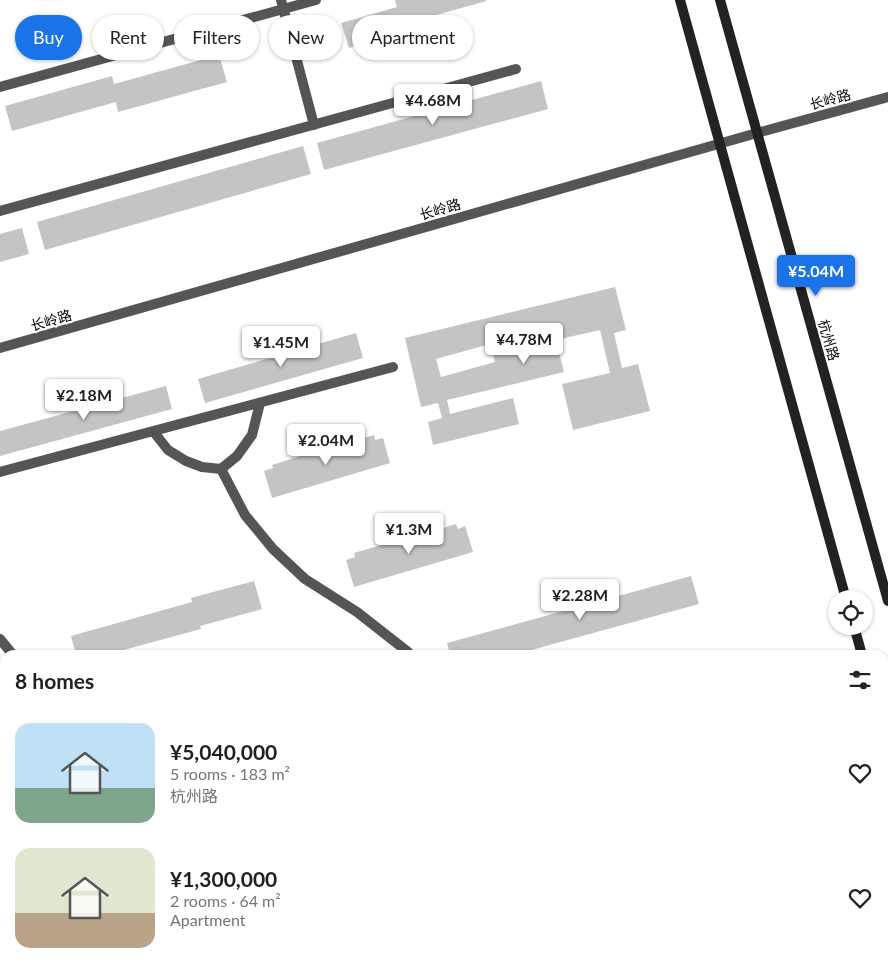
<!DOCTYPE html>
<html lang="en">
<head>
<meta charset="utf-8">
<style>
  :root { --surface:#fff; --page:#f2f2f2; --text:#202124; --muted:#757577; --accent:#1a73e8 }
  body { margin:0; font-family:Lato,"Noto Sans SC",sans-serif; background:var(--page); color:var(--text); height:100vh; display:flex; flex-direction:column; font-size:19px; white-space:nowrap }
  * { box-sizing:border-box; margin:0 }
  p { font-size:16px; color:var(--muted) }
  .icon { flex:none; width:28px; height:28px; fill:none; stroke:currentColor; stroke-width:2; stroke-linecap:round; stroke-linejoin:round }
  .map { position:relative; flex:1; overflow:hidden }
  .sheet { position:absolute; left:0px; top:650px; width:889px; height:320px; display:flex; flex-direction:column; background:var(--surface); border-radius:15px 15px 0 0; box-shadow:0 1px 4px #0004 }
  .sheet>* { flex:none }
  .top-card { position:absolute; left:15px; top:15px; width:500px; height:45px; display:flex; gap:10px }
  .tools { position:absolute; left:828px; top:590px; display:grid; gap:10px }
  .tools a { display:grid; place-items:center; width:45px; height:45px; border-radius:50%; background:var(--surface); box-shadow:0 1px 4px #0004; font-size:25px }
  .price { position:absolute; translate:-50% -42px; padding:0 11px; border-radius:5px; background:#fff; color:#222; font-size:16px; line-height:32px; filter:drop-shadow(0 1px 2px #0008) }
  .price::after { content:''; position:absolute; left:50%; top:30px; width:15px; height:11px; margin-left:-8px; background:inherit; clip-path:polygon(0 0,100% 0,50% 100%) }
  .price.selected { background:var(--accent); color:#fff }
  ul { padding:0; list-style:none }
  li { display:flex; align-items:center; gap:15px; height:125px; padding:0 15px }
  li span { display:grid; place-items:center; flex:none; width:140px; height:100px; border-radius:15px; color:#555 }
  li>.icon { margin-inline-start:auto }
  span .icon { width:60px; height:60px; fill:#fffc; stroke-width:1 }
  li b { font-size:21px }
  h2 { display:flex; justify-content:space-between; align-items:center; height:60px; padding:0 15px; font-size:21px }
  .chip { padding:0 18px; border-radius:22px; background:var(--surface); box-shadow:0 1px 4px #0004; font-size:18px; line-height:45px }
  .chip.selected { background:var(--accent); color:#fff }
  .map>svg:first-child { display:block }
  .green { fill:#dcdcdc }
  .building { fill:#c4c4c4; fill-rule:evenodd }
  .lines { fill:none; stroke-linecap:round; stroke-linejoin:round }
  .service { stroke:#555; stroke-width:10 }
  .minor { stroke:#555; stroke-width:10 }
  .tertiary { stroke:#555; stroke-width:10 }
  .secondary { stroke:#222; stroke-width:10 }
  .labels { text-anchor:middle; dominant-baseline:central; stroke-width:4; stroke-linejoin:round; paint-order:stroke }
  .street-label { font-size:14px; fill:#000; stroke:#fff }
</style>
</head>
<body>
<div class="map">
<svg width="888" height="970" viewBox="0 0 888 970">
  <rect width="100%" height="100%" fill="#fff"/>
  <!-- green -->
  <path class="green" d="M7 965H92L93 970H6Z
    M177 965H207L210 970H169Z"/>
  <!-- building -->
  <path class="building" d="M395 0H486V1L405 24 407 32 349 48 341 23 397 7Z
    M219 55 227 82 118 112 116 102 12 131 5 106 112 76 114 84Z
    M541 81 548 109 324 170 317 143Z
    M303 146 311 174 45 250 37 222Z
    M22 228 29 254 0 262V234Z
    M615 287 626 330 614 333 622 368 638 364 650 411 573 430 562 384 610 373 600 330 556 340 564 372 447 400 450 414 513 398 519 424 433 445 428 422 442 418 438 403 421 407 405 338ZM490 344 495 362 441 377 436 359Z
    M356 333 363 358 205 403 198 379Z
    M166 386 172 409 0 456V431Z
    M374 435 375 440 383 438 390 463 272 498 264 471 273 468 272 465 317 451 318 456 331 452 330 448Z
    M456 524 458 529 465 526 473 552 354 587 346 560 355 557 354 553 399 540 400 545 413 541 412 537Z
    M691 576 699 604 513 655H450L447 643Z
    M254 581 262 609 200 626 201 629 105 655H76L71 636 192 602 191 598Z
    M5 881V910L0 911V882Z
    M326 965H407L408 966 391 970H327Z
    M734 965H802L804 970H718Z"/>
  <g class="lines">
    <!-- service -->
    <path class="service" d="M281 0 314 125
      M0 87 316 0
      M0 211 516 69
      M153 431 168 450 186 461 202 467 221 469 237 456 252 435 260 403
      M221 469 245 515 273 549 305 579 357 612 408 652 411 655
      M0 472 393 367
      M571 965 572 970
      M138 970 146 965"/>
    <!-- minor -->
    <path class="minor" d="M0 639 13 655
      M227 965 230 970"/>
    <!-- tertiary -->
    <path class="tertiary" d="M0 348 757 133 888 97"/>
    <!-- secondary -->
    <path class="secondary" d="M680 0 846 599
      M720 0 888 601
      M854 626 862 655
      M884 735 888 750"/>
  </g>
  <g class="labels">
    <!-- street labels -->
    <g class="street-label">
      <text transform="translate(830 99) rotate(-15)">长岭路</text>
      <text transform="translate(440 209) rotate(-16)">长岭路</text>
      <text transform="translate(51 320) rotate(-16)">长岭路</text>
      <text transform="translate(829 340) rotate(74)">杭州路</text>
    </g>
  </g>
</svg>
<div class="tools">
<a><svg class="icon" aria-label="locate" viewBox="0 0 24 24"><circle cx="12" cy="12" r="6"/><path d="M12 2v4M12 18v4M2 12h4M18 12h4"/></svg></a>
</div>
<b class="price" style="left:433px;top:126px">¥4.68M</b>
<b class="price selected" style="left:816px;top:297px">¥5.04M</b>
<b class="price" style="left:524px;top:365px">¥4.78M</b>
<b class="price" style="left:281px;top:368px">¥1.45M</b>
<b class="price" style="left:84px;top:421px">¥2.18M</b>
<b class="price" style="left:326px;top:466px">¥2.04M</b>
<b class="price" style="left:409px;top:555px">¥1.3M</b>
<b class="price" style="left:580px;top:621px">¥2.28M</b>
<div class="top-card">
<a class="chip selected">Buy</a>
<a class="chip">Rent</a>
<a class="chip">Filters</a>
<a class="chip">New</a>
<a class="chip">Apartment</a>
</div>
<section class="sheet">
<h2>8 homes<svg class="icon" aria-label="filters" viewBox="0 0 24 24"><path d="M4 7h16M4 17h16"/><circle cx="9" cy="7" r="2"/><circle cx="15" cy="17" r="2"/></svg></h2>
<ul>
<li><span style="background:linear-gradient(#bfe0f5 65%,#7fa58c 0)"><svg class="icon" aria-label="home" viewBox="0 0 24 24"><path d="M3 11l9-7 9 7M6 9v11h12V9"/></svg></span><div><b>¥5,040,000</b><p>5 rooms · 183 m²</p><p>杭州路</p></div><svg class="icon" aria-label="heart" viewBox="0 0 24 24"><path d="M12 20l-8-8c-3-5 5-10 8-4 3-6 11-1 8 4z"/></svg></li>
<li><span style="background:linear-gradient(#dfe7d0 65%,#b9a48a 0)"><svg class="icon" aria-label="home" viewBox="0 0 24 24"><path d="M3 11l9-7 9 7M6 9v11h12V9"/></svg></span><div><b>¥1,300,000</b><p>2 rooms · 64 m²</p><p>Apartment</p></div><svg class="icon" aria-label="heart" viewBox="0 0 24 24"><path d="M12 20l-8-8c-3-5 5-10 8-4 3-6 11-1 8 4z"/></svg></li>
</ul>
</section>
</div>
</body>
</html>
